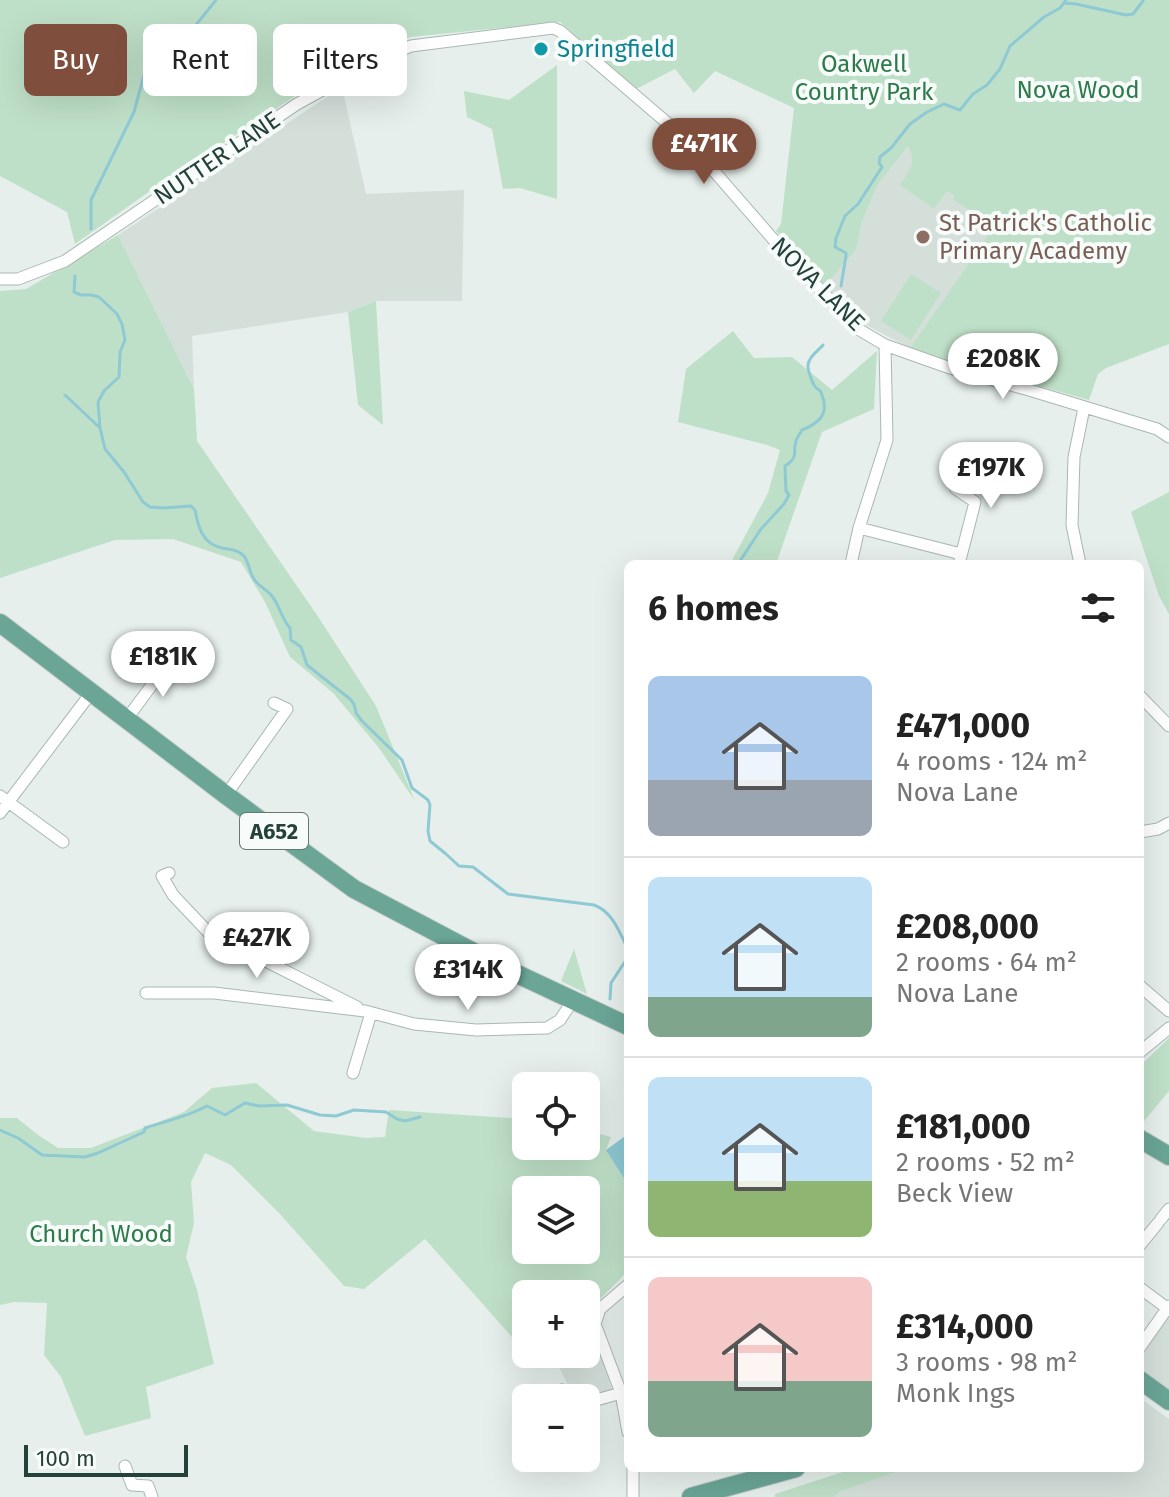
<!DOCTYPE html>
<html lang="en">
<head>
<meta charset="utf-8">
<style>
  :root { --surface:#fff; --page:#f2f2f2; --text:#222; --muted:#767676; --line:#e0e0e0; --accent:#804e3d }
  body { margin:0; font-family:"Fira Sans",sans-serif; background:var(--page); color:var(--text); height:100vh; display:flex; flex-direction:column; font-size:30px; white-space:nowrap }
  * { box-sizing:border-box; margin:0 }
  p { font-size:26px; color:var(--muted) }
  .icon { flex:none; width:44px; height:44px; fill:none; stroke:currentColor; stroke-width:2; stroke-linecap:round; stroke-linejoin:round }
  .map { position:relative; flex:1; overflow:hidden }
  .panel { position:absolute; left:624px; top:560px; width:520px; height:912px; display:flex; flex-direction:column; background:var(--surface); border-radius:12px; box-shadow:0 8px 32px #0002 }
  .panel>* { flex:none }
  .hud { position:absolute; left:24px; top:24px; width:480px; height:72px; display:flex; gap:16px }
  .tools { position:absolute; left:512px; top:1072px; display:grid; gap:16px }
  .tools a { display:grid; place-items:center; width:88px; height:88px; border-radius:12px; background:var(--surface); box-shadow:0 8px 32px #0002; font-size:40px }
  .scale { position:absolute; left:24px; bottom:20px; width:164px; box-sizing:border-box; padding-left:8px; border:4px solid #24423a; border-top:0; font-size:22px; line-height:28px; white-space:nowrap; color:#24423a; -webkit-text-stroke:6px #f7fbf9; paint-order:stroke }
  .price { position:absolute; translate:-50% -68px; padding:0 18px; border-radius:28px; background:#fff; color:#222; font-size:26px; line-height:52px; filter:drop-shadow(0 2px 4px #0008) }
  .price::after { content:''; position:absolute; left:50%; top:48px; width:24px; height:18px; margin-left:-12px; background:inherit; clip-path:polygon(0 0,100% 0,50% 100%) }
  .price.selected { background:var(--accent); color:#fff }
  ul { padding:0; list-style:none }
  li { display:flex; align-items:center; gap:24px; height:200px; padding:0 24px }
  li+li { border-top:2px solid var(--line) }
  li span { display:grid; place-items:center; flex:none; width:224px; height:160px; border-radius:12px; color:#555 }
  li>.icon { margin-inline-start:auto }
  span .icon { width:96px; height:96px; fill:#fffc; stroke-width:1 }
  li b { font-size:34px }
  h2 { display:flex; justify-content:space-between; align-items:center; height:96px; padding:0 24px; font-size:34px }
  .chip { padding:0 28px; border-radius:12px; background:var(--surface); box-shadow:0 8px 32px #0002; font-size:28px; line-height:72px }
  .chip.selected { background:var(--accent); color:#fff }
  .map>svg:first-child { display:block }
  .built { fill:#d4dfda }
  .green { fill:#bfe0c8; fill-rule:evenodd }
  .water { fill:#8ec9d4 }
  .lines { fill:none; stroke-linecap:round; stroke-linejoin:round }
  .stream { stroke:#8ec9d4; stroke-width:3 }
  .minor-casing { stroke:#a8b8b2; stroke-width:13 }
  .primary-casing { stroke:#c2cac8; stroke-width:20 }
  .minor { stroke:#fff; stroke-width:11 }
  .primary { stroke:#6aa596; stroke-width:18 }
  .culture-dot { fill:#0f9aa8; stroke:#f7fbf9; stroke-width:3 }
  .education-dot { fill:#8d6e63; stroke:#f7fbf9; stroke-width:3 }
  .labels { text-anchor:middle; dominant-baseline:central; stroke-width:8; stroke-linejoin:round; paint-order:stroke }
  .shield { fill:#f7fbf9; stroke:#637a73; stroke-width:2 }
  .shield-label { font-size:22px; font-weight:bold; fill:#24423a }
  .culture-label { font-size:24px; fill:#0d838f; stroke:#f7fbf9; text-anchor:start }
  .park-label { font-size:24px; fill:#2d7a4b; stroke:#f7fbf9 }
  .street-label { font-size:24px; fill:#24423a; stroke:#f7fbf9 }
  .education-label { font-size:24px; fill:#785e54; stroke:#f7fbf9; text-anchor:start }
</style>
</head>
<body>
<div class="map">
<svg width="1169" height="1497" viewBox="0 0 1169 1497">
  <rect width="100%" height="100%" fill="#e6efeb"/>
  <!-- built -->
  <path class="built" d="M342 87 366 194 464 190 462 301H376L348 312 192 336 194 389 118 235Z
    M938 108 1035 169 910 348 866 325 823 288 856 250 862 222 877 186Z
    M593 1306 591 1322 612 1391 574 1398 553 1354H586V1310Z
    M1169 1316V1393L1140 1371V1356Z
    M1140 1398 1169 1419V1497H835L839 1492 908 1468H963L967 1471 969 1468H1140Z"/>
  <!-- green -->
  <path class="green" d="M0 0H1169V344L1106 368 1098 374 1089 400 1018 380 968 368 910 348 996 224 976 210 973 213 953 199 955 196 947 191 934 209 900 185C909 170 917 164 908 146L877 186 862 222 856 250 823 288 776 231 781 224 794 108 715 71 694 93 675 69 636 89 560 22 410 37 344 64 150 191 75 244 67 212 0 176Z
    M557 65V199L520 188 503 189 492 129 467 117 464 91 509 100Z
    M118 235 194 389 197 441 317 615 376 706 415 801 379 748 334 694 290 657 265 602 241 562 173 539 115 540 0 578V291L26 289Z
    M911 274 941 293 911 340 881 321Z
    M376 301 383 425 358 405 348 312Z
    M733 331 754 358 792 357 832 390 877 351 874 409 822 432 776 564H730L768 493 780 450 767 445 678 422 686 369Z
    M1169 492V614L1159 596 1131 512Z
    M574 949 587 994 561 981Z
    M1169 1038V1091L1140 1126V1066Z
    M256 1083 314 1131 366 1138 385 1137 389 1110 526 1119V1146H586V1130L611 1137 606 1150 628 1185V1271L593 1306 586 1310V1294H526V1345L521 1347 425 1239 364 1289 344 1286 280 1214 231 1165 205 1153 191 1182 194 1223 186 1257 197 1290 214 1364 146 1387 151 1418 85 1436 61 1377 44 1355 47 1303 14 1302 0 1305V1118H17L38 1135 58 1148H91L184 1112 212 1088ZM526 1190H586V1250H526Z
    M855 1468H908L839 1492 835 1497H775V1494Z"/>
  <!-- water -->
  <path class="water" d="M628 1134V1185L606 1150Z"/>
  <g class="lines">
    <!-- stream -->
    <path class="stream" d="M1064 3 1076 4 1126 15 1133 14 1143 1
      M91 229V200L134 112 146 68 148 55 166 39 183 41 216 0
      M75 276 74 292 81 295H91L99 297 117 314 122 324 125 340 120 352 119 377 104 391 98 402 100 428 105 449 124 472 143 502 150 507 163 508 191 506 195 510C198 526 202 544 222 548 231 550 237 549 244 556 249 562 249 572 254 579 258 586 266 589 272 596 280 606 281 618 290 628L291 640 301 647 307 665 350 699 354 704 356 713 362 721 402 760 412 788 428 800 430 805 428 831 430 841 446 854 459 866 473 867 508 894 594 905C613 912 619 932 628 949
      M841 286 846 256V253L835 247 836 238 845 216 858 204 882 167 879 163 880 157 891 148 910 124 927 112 944 104 960 110 973 94 987 85 1000 69 1010 46 1044 17 1060 8 1066 0
      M65 395 100 428
      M738 564 761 529 784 504 789 495 786 491 785 466C800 456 792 453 796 441 797 437 800 434 802 430 817 424 830 415 822 395 819 386 820 394 814 385 812 382 808 370 808 367 807 358 818 351 823 345
      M610 999 611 983 628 957
      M0 1130 18 1138 42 1155 85 1157 98 1153 144 1132 145 1128C166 1121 187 1117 207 1106L225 1115 245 1103 259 1106 287 1105 320 1115 336 1116 354 1110 386 1112 397 1119 405 1121 420 1117"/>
    <!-- minor casing -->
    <g class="minor-casing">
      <path id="minor" d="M0 279H18L65 261 297 104 374 62 411 46 553 28 560 31 686 139 786 254 858 329 885 345 950 368 1029 390 1157 429 1169 437
        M859 528 961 554
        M851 564 859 528 887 440 885 345
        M959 564 975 502 956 489 962 465
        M1080 564 1072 525 1074 457 1084 408
        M1140 696 1169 726
        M126 720 157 678 176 657
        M226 795 287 709 274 703
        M0 796 63 842
        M0 813 91 693
        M1140 832 1158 829 1169 823
        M169 873 162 876 173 895 208 932 357 1007
        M1140 986 1169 1011
        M146 993H214L365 1011 414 1024 476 1030 547 1028 560 1020 573 1000
        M1140 1052 1169 1028
        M353 1073 371 1013
        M1161 1219 1169 1209
        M1140 1245 1158 1223
        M628 1285 600 1309 595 1324 621 1393 628 1432
        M1140 1288 1167 1308
        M1140 1347 1169 1306
        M545 1398 562 1390 568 1398
        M521 1401 526 1407
        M586 1403 621 1393
        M586 1450 589 1455
        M125 1466 132 1485 148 1486 152 1497
        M633 1497V1468"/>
    </g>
    <!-- primary casing -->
    <g class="primary-casing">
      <path id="primary" d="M0 623 226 795 354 889 500 966 628 1026
        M1140 1139 1169 1156
        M1140 1380 1169 1401
        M691 1497 796 1468"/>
    </g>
    <!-- minor -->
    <use href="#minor" class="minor"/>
    <!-- primary -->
    <use href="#primary" class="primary"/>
  </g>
  <!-- markers -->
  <circle class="culture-dot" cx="541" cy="49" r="8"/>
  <circle class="education-dot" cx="923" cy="237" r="8"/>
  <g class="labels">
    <!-- shield labels -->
    <rect class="shield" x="240" y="813" width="68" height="36" rx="6"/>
    <g class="shield-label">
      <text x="274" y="831">A652</text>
    </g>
    <!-- culture labels -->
    <g class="culture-label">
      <text x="557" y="49">Springfield</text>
    </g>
    <!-- park labels -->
    <g class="park-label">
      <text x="864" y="64">Oakwell<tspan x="864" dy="28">Country Park</tspan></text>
      <text x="1078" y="90">Nova Wood</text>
      <text x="101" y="1234">Church Wood</text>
    </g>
    <!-- street labels -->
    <g class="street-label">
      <text transform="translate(217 158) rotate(-34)">NUTTER LANE</text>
      <text transform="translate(818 284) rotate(45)">NOVA LANE</text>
    </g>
    <!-- education labels -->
    <g class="education-label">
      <text x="939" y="223">St Patrick's Catholic<tspan x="939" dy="28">Primary Academy</tspan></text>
    </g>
  </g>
</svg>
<div class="tools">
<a><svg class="icon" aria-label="locate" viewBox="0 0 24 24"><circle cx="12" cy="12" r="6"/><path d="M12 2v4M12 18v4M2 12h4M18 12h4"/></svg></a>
<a><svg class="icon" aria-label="layers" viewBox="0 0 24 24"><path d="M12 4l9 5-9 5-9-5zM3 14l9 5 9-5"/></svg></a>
<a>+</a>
<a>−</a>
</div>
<div class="scale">100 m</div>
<b class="price selected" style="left:704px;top:186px">£471K</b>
<b class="price" style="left:1003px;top:401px">£208K</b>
<b class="price" style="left:991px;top:510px">£197K</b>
<b class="price" style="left:163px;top:699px">£181K</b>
<b class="price" style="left:257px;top:980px">£427K</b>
<b class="price" style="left:468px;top:1012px">£314K</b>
<div class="hud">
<a class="chip selected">Buy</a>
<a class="chip">Rent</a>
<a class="chip">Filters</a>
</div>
<section class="panel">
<h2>6 homes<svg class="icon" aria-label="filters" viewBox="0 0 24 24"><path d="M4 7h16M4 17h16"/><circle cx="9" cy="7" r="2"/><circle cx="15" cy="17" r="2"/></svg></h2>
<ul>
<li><span style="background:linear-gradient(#a9c7e8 65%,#9aa5b1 0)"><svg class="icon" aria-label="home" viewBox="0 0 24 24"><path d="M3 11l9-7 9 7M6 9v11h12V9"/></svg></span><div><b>£471,000</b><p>4 rooms · 124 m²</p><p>Nova Lane</p></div></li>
<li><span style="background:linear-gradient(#bfe0f5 75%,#7fa58c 0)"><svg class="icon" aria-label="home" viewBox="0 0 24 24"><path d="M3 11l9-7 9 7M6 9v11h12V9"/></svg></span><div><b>£208,000</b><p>2 rooms · 64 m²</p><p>Nova Lane</p></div></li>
<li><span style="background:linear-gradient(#bfe0f5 65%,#8fb573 0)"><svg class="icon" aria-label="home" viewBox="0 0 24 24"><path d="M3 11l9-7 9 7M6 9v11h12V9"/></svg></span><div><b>£181,000</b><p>2 rooms · 52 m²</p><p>Beck View</p></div></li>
<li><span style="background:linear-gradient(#f6c9c9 65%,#7fa58c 0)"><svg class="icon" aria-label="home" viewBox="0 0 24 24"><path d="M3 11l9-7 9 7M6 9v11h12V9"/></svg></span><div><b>£314,000</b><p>3 rooms · 98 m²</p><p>Monk Ings</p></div></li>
</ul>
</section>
</div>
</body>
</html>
